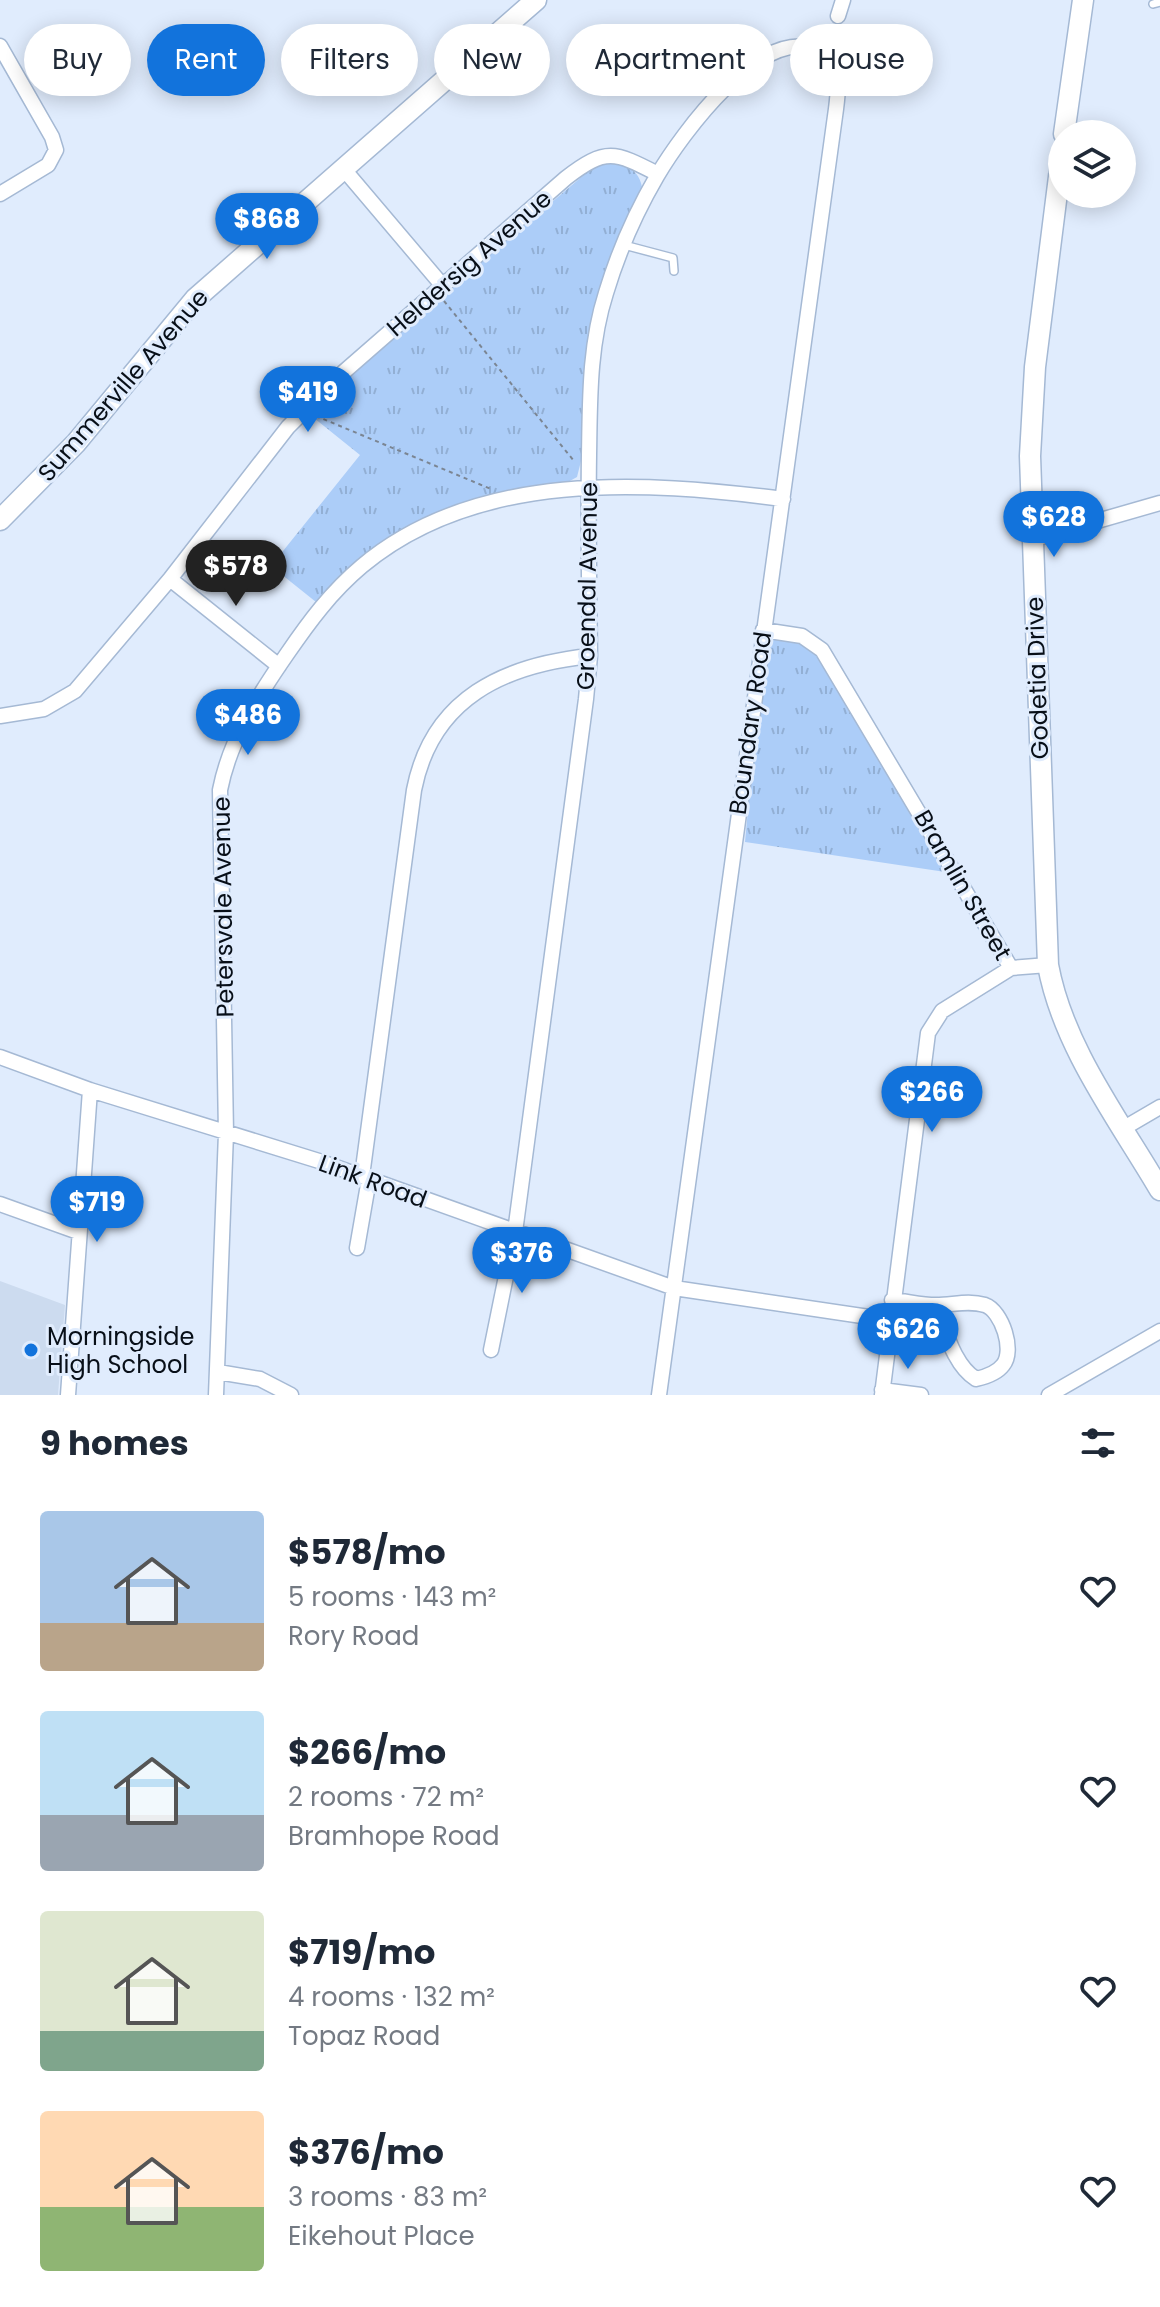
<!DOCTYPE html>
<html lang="en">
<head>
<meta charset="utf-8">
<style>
  :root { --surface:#fff; --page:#f6f6f7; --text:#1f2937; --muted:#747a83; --accent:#1273dc }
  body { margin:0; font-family:Poppins,sans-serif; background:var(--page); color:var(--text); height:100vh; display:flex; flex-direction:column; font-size:30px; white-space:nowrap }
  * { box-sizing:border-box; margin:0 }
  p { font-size:26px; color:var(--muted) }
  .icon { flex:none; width:44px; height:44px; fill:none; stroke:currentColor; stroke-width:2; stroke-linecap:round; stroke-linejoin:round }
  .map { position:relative; height:1395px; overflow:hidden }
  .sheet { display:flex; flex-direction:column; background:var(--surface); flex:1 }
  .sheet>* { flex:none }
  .banner { position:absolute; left:24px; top:24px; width:1112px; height:72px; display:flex; gap:16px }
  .buttons { position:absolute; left:1048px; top:120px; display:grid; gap:16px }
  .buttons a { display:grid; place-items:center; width:88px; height:88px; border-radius:50%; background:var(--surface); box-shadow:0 4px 20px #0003; font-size:40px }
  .price { position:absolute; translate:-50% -68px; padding:0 18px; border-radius:28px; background:var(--accent); color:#fff; font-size:26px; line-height:52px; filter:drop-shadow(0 2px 4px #0008) }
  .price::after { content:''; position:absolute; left:50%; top:48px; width:24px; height:18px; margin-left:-12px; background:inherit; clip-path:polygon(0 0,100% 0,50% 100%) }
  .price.on { background:#222; color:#fff }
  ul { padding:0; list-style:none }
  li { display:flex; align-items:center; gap:24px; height:200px; padding:0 40px }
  li span { display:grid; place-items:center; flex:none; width:224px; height:160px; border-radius:8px; color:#555 }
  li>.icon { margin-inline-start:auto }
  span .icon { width:96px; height:96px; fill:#fffc; stroke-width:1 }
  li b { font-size:34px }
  h2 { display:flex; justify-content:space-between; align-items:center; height:96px; padding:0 40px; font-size:34px }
  .chip { padding:0 28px; border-radius:36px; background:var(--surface); box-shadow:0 4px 20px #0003; font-size:28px; line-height:72px }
  .chip.on { background:var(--accent); color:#fff }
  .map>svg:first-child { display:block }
  .built { fill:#ccdbef }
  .grass { fill:url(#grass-tufts) }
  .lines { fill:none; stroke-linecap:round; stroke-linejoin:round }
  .lane-casing { stroke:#a5b9d4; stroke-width:10 }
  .street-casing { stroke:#a5b9d4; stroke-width:17 }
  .secondary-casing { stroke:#a5b9d4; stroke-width:23 }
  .path { stroke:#7b8592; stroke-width:2; stroke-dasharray:4 4; stroke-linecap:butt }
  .lane { stroke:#fff; stroke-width:7 }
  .street { stroke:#fff; stroke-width:14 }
  .secondary { stroke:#fff; stroke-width:20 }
  .poi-dot { fill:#1273dc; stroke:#e0ecfd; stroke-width:3 }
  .labels { text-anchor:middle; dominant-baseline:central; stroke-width:6; stroke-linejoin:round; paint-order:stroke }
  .street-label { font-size:24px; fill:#080f18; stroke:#e0ecfd }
  .poi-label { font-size:24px; fill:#080f18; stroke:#e0ecfd; text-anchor:start }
</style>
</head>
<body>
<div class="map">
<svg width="1160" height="1395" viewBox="0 0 1160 1395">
  <defs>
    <pattern id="grass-tufts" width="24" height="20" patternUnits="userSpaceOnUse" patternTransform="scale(2)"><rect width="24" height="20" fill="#accdf8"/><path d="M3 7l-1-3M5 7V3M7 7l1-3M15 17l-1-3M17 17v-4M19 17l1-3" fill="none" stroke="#92afd4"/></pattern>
  </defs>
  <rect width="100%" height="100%" fill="#e0ecfd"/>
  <!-- built -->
  <path class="built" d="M0 1281 65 1305 58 1395H0Z"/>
  <!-- grass -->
  <path class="grass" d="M599 162C618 162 638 165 642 187 630 216 615 243 605 272 585 334 583 397 581 461L577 477 568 482C459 496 394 521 316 602L271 566 360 455 309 414 345 378Z
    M764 637 813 645 952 873 745 842Z"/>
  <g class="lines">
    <!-- lane casing -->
    <g class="lane-casing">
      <path id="lane" d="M1153 4 1160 2
        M624 245 673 258 674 271"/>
    </g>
    <!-- street casing -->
    <g class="street-casing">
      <path id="street" d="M838 16 843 0
        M0 46 52 137 56 150 48 165 0 194
        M342 167 442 285
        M1031 540 1160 503
        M170 579 279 666
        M763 630 802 636 822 650 1011 968 1048 965
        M0 716 44 709 75 691 170 579 288 427 338 377 566 178C606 147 615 152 658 174
        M0 1057 90 1090 319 1161 674 1288 889 1320
        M1124 1128 1160 1107
        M362 1176 414 790C432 698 504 665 590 656
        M0 1204 78 1232
        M357 1248 369 1179
        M892 1300C906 1301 921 1305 936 1305 953 1305 968 1300 985 1305 1002 1311 1015 1351 1003 1365 997 1373 985 1377 976 1379 953 1365 945 1328 935 1305
        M491 1350 515 1232 586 699 590 656C589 589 588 522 589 455 590 400 589 346 606 293 618 253 636 212 657 176 681 135 762 23 818 51 842 63 839 86 836 109L659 1395
        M218 1372 260 1379 291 1395
        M882 1390 921 1395
        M68 1395 90 1090
        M216 1395 226 1133 220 790C230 739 258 696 287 654 309 622 331 592 362 566 477 470 643 481 783 499
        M882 1395 928 1033 942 1011 1011 968
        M1049 1395 1160 1331"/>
    </g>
    <!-- secondary casing -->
    <g class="secondary-casing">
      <path id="secondary" d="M1064 134 1083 0
        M1062 153 1035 367 1030 456 1048 965C1063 1047 1119 1120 1160 1190
        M0 520 76 443 195 299 536 0"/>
    </g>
    <!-- path -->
    <path class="path" d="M444 301 574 461
      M316 416 491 489"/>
    <!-- lane -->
    <use href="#lane" class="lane"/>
    <!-- street -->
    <use href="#street" class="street"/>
    <!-- secondary -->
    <use href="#secondary" class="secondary"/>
  </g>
  <!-- markers -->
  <circle class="poi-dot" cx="31" cy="1350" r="8"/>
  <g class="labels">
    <!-- street labels -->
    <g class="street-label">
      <text transform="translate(469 263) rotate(-41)">Heldersig Avenue</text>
      <text transform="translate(123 385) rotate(-49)">Summerville Avenue</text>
      <text transform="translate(587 586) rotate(-89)">Groendal Avenue</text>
      <text transform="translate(1037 678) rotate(-92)">Godetia Drive</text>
      <text transform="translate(750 723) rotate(-82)">Boundary Road</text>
      <text transform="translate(963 885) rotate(60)">Bramlin Street</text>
      <text transform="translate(223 907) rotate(-91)">Petersvale Avenue</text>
      <text transform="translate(373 1181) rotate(20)">Link Road</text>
    </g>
    <!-- poi labels -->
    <g class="poi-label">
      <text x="47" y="1336">Morningside<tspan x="47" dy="28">High School</tspan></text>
    </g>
  </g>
</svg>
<div class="buttons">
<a><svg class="icon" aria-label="layers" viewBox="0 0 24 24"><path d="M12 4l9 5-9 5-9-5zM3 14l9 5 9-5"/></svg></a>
</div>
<b class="price" style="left:267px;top:261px">$868</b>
<b class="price" style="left:308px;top:434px">$419</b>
<b class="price" style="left:1054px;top:559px">$628</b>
<b class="price on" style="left:236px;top:608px">$578</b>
<b class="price" style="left:248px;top:757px">$486</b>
<b class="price" style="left:932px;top:1134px">$266</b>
<b class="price" style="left:97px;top:1244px">$719</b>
<b class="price" style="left:522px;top:1295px">$376</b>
<b class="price" style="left:908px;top:1371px">$626</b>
<div class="banner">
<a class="chip">Buy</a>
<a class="chip on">Rent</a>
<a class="chip">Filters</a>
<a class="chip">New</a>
<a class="chip">Apartment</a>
<a class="chip">House</a>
</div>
</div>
<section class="sheet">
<h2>9 homes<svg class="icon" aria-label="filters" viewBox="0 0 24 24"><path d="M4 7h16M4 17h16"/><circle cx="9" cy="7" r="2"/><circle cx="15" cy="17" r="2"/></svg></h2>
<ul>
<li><span style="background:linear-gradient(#a9c7e8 70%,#b9a48a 0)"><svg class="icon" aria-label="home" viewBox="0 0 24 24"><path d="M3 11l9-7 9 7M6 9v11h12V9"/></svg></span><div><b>$578/mo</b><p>5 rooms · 143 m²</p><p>Rory Road</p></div><svg class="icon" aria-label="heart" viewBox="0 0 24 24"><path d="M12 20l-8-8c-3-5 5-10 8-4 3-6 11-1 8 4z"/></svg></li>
<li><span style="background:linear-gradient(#bfe0f5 65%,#9aa5b1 0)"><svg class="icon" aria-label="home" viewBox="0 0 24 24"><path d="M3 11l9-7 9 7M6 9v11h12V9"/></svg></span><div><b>$266/mo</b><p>2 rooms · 72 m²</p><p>Bramhope Road</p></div><svg class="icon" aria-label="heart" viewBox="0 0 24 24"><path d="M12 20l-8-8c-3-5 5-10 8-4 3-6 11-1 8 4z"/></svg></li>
<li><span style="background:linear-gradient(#dfe7d0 75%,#7fa58c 0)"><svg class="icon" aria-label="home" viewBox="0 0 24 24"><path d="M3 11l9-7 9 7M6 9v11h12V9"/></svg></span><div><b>$719/mo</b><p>4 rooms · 132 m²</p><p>Topaz Road</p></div><svg class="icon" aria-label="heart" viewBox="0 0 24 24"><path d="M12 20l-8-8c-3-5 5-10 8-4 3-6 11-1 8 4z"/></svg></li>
<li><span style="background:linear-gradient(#ffd9b3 60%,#8fb573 0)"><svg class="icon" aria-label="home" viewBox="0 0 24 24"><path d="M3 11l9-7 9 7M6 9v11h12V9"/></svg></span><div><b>$376/mo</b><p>3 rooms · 83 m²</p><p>Eikehout Place</p></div><svg class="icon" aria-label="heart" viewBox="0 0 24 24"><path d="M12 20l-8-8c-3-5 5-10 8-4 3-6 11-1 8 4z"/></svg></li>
</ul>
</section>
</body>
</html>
